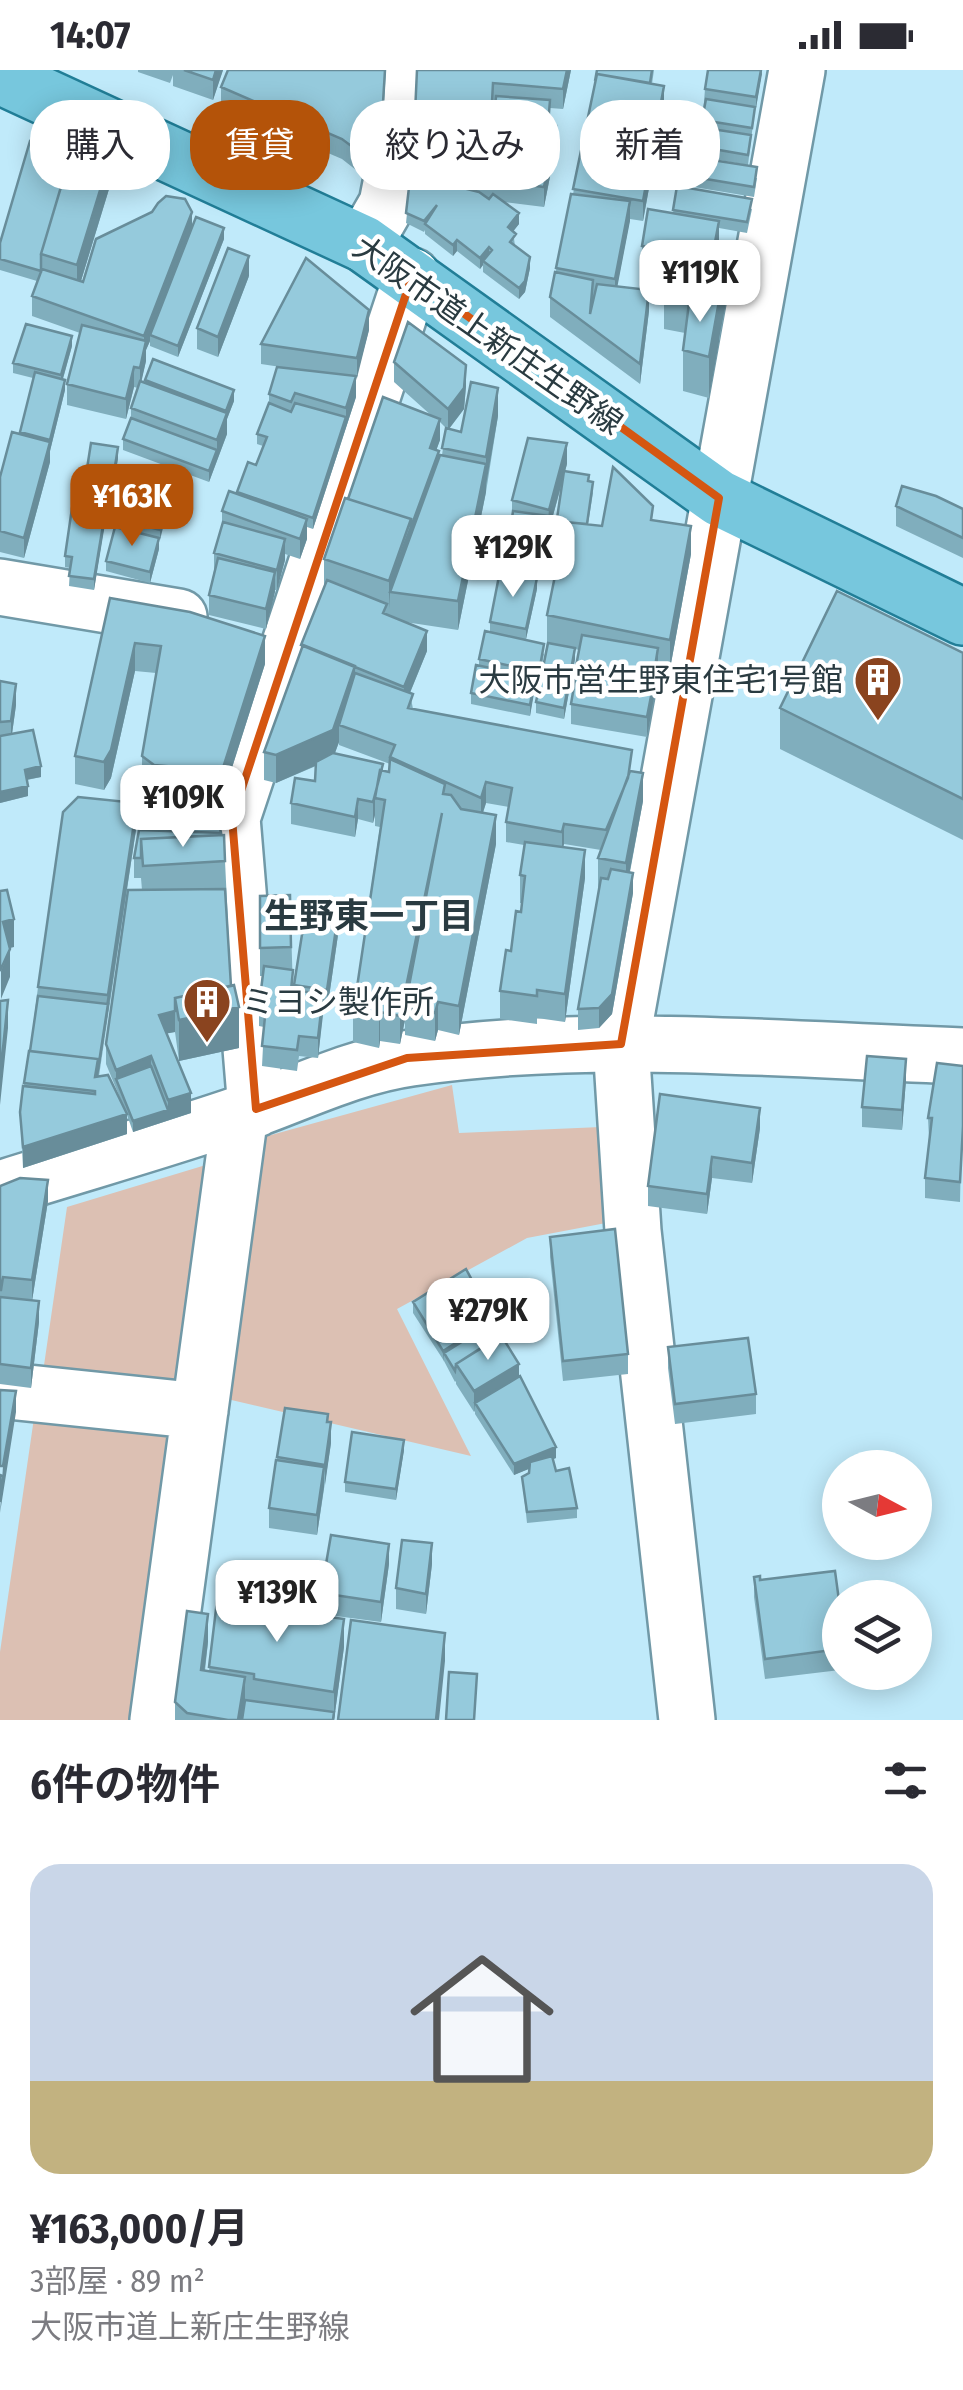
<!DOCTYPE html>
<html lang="ja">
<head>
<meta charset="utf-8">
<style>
  :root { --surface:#fff; --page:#f2f2f3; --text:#2b2b33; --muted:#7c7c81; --line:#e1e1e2; --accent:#b45309 }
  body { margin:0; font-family:"Fira Sans Condensed","Noto Sans JP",sans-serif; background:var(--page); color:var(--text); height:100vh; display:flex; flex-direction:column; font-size:38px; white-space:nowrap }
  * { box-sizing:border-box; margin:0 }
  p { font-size:32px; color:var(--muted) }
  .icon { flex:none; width:55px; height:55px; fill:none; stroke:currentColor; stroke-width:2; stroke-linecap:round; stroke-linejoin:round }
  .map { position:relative; height:1650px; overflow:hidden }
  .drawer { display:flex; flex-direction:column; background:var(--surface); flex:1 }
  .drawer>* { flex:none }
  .top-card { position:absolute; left:30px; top:30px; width:905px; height:90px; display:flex; gap:20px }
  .needle { width:65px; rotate:97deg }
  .buttons { position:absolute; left:822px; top:1380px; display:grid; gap:20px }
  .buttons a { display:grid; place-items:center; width:110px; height:110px; border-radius:50%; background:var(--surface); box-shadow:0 5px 25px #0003; font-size:50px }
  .price { position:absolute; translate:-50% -85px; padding:0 22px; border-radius:20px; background:#fff; color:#222; font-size:32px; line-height:65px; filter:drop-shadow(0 2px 5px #0008) }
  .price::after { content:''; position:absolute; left:50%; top:60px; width:30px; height:22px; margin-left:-15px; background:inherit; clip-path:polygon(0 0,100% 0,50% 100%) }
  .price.selected { background:var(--accent); color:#fff }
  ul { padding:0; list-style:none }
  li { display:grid; align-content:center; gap:20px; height:530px; padding:0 30px }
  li+li { border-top:2px solid var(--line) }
  li span { display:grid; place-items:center; height:310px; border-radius:30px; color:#555 }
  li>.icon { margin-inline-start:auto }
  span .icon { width:180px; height:180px; fill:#fffc; stroke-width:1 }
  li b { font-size:42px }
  h2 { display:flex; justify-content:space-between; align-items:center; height:120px; padding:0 30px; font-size:42px }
  .pill { padding:0 35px; border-radius:40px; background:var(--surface); box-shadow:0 5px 25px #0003; font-size:35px; line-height:90px }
  .pill.selected { background:var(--accent); color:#fff }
  .status { display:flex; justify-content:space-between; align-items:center; height:70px; padding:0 50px; background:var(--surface); direction:ltr }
  .status svg { height:28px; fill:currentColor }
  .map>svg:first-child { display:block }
  .green { fill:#dcc0b3 }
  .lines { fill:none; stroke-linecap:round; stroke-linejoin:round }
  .street-casing { stroke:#7199a7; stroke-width:60 }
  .primary-casing { stroke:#217e97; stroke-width:60 }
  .street { stroke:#fff; stroke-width:55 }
  .primary { stroke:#77c7dd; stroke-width:55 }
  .wall { fill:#80aebd; fill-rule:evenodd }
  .shaded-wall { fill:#688d9a }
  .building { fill:#95cadc; stroke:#688d9a; stroke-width:2.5 }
  .marked { fill:none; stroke:#d55611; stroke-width:8; stroke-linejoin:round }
  .labels { text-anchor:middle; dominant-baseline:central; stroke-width:9; stroke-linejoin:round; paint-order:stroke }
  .street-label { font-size:32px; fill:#2a3b41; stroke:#fff }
  .poi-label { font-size:32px; fill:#2a3b41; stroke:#fff; text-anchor:end }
  .neighbourhood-label { font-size:35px; font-weight:bold; fill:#2a3b41; stroke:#fff }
</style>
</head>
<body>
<div class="status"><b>14:07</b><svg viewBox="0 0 49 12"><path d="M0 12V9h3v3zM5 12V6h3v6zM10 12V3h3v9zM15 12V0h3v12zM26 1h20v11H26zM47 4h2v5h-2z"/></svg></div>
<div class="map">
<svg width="963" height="1650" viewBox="0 0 963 1650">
  <rect width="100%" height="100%" fill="#c0eafa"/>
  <!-- green -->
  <path class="green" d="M452 1015 459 1063 601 1057 606 1153 527 1168 397 1239 471 1386 210 1325 253 1070Z
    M219 1091 183 1327 41 1316 67 1137Z
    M34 1348 179 1368 138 1650H0V1582Z"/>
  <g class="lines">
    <!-- street casing -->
    <g class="street-casing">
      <path id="street" d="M364 174 387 134 396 88 402 0
        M0 517 179 547
        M256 1039 232 748 412 206
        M0 1119C82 1093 165 1070 246 1042 300 1023 354 996 411 988 593 961 780 980 963 986
        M0 1320 200 1341
        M158 1650 240 1044
        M687 1650 633 1161 621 974 797 0"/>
    </g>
    <!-- primary casing -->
    <g class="primary-casing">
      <path id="primary" d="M0 6 364 174 719 428 963 547"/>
    </g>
    <!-- street -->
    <use href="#street" class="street"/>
    <!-- primary -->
    <use href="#primary" class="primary"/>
  </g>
  <!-- wall -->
  <path class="wall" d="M138 0H223L213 30 173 16V5L170 13 138 2Z
    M228 0H386L381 85 370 111 342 89 221 37V17Z
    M417 0H571L563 39 550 38 549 55 556 76 544 137 504 132 519 154 513 161 515 176 530 198 525 222 519 229 483 202V195L480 199 457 181 453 186 425 164V160L424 162 406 153 414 74ZM493 33H495L494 51H492Z
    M597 0H654L652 14 664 36 643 151 630 149 617 216 649 241 640 314 550 247V227L573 124Z
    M762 0 756 38H755L748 95 696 86V76L702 57 705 19Z
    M676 104 757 108 754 127 676 114Z
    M113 106 81 211 192 157 224 169 178 287 150 276V271L146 280V291L141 311 145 313V310L234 331 227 349V364L209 412 123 380V369L131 348V338L138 318 134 317 126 349 67 335V314L80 263 32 246V226L37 211 0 200V173Z
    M677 116 752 139 747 163 719 158V171L715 195 725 238 709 328 683 321V280L685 263 664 259V218L667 201 642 196V176L673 143Z
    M249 206 218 287 197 279V258Z
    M369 260 356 308V327L313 459 307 457V469L300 489 285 484V490L277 520H275L266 559 209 545V525L214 501V483L222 456V441L237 424 256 395 263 376 257 374V364L269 333V324L307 301 261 294V274Z
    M72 276 63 309 65 320 50 381V392L24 488 0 482V407L20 364 33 308 13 303V293Z
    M394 292 466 316 464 339 449 359 461 362 498 346 486 422 458 560 405 552 427 581 410 623 413 639 631 701 643 731 630 802 633 823 612 944 599 958 578 960V939L599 817H598V788L601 780 564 774 563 777 585 808 565 952 537 948V954L500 949V921L521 842 522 833H520V805L524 775 506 772V752L509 737 486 733 483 743 496 774 459 965 438 960 435 971 405 965V950L400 974 380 971 379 978 353 972V944L380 757 375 756V745L373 753 358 749 355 767 291 754V733L315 711 316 696 276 713 264 710V682L301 581V575L324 517V489L348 429 433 347 394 312ZM440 352 446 358 442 385 439 390 436 380 440 370ZM339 672V675L390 694 389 702 335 683Z
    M91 373 118 388 108 452 105 451 94 520 69 516 70 498 65 497V486L81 440Z
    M567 394 565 401 589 412 593 423 588 454 602 456 653 450 691 484 670 599 658 596V606L647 667 571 654V634L579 580 575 579V589L564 649 536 643V632L547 573V545L561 474 555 473V462L563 410 549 460 544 504 508 499V478L512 448V430Z
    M169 434 159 470V479L150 513 106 501V491L115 459V448Z
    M896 436 963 439V488L896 456Z
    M537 519 526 569 544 584 539 612H535L530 646 471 634V623L479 596V589L490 562V552Z
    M110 528 265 594 222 729 154 723 142 714V686L156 603 135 601 111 708 104 720 75 714V686Z
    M963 583V770L780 679V638Z
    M0 611 16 635 12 664 41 707 27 710 28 726 0 733Z
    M137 753 99 1006 123 1035 106 994V974L142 820 141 808H134V788L225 791 231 916 239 978 179 991 175 962 167 963 191 1043 133 1062 127 1045V1064L23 1098 20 1042 29 981H30L38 917Z
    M290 825 293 921H294V915L339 858 327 941 323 940 318 988 299 986 297 1001 262 996 264 957 259 956V936L262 906H260V826Z
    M963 996 960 1132 925 1128V1108L929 1068 928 1048Z
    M906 1010 902 1060 862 1057V1037Z
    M760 1058 752 1113 712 1108 707 1144 648 1136V1116Z
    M0 1116 48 1131 32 1231 39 1252 31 1318 0 1314Z
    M550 1167 628 1284V1304L563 1311 550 1187Z
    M413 1232 493 1260 519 1307 556 1388 553 1389 556 1401 577 1438V1448L527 1453 522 1407 529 1403 530 1398 514 1405 475 1344V1341L474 1342 456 1314V1311L455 1312 444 1291 413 1243Z
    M668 1277 756 1324V1344L675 1354 668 1298Z
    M285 1338 328 1352 331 1373 317 1465 269 1458V1438Z
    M404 1380 396 1430 345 1422V1412Z
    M389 1494 381 1552 321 1544V1523Z
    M432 1494 426 1544 396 1539V1518Z
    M754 1507 840 1538V1600L765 1609 754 1527Z
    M217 1531 344 1577 334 1650H175V1632L208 1572 205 1601H209Z"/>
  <!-- shaded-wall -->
  <path class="shaded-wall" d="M216 0H223L213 30V10Z
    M385 0 381 85 370 111V90Z
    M567 0H571L563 39V19Z
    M761 0 762 4 756 38V27Z
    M664 16V36L643 151V131Z
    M556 56V76L544 137V117Z
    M113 78V106L77 224V195Z
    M630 131V151L615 229V209Z
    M192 142V162L150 265V271L146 280V291L140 318V298L144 282V266Z
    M519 143V154L508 168V157Z
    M719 151V171L712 209V188Z
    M224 158V169L178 287V276Z
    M457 170V181L453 186V175Z
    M489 177V188L483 191V195L480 199V188Z
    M249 186V206L218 287V267Z
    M530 187V198L525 222 519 229V218Z
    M725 197V238L719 269V228Z
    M649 220V241L640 314V294Z
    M719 231V272L709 328V287Z
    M369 240V260L357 308V288Z
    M72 266V276L61 315V305Z
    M466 295V316L464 339 448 360V339Z
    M134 297V317L126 349V329Z
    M356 306V327L313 459V448L346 347V338Z
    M65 310V320L50 381V370Z
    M498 318V346L486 415V387Z
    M234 320V331L227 349V364L209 412V401L217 380V370Z
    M440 349V370L430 398V378Z
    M50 372V392L24 488V468Z
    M567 373V394L549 460 544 504V484L549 440Z
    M118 377V388L108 452V441Z
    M439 381V401L390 522 389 539V511Z
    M486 394V422L458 560V531Z
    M169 424V434L160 470V460Z
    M105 443V454L94 520V509Z
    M307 449V469L300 489V469Z
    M691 456V484L670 599V570Z
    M159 468V479L150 513V502Z
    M285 469V490L277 520V500Z
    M275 502V522L266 559V539Z
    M537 508V519L526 569V559Z
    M427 561V581L404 637V617Z
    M265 566V594L222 729V701Z
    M135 573V601L111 708 104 720V692Z
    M575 578V589L564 649V638Z
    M658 578V606L647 667V647Z
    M355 596V624L339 655V672L333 688 276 713V685Z
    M535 607V618L530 646V635Z
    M16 614V635L11 671V651Z
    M383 694V714L375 728V745L373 753V732Z
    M41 696V707L25 710V700Z
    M643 703V731L626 821V793Z
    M486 712V733L481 748V728Z
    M28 716V726L0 733V722Z
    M358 729V749L355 767V747Z
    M137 733V753L95 1027V1007Z
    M442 743 405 937V950L400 974V946Z
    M496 745V774L459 965V936Z
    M564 754V774L562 782V762Z
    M585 780V808L565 952V924Z
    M633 803V823L612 944 599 958V938Z
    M339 838V858L327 941V920Z
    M14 849V877L3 880V852Z
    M10 879V907L1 929V901Z
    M323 924V945L318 988V968Z
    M8 930V958L0 1035V1007Z
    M438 932V960L435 971V943Z
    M239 937V978L179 991V950Z
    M175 941V962L159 965V945Z
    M380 942V971L379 978V949Z
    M151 986V1007L116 1009V1000Z
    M906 989V1010L902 1060V1040Z
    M191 1023V1043L133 1062V1051L168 1040V1030Z
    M760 1038V1058L752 1113V1093Z
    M127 1044V1064L23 1098V1077Z
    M712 1087V1108L707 1144V1124Z
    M48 1110V1131L32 1231V1210Z
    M39 1231V1252L31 1318V1298Z
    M493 1249V1260L444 1283 443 1292V1281Z
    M519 1294V1314L475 1333 474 1342V1321Z
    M16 1321V1342L0 1443 3 1396Z
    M331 1352V1373L325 1415V1395Z
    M404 1370V1380L396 1430V1419Z
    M556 1377V1388L514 1405V1394Z
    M324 1397V1417L317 1465V1445Z
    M432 1473V1494L426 1544V1524Z
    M389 1474V1494L381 1552V1532Z
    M208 1544V1572L201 1628V1600Z
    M344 1549V1577L334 1650V1622Z
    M445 1563V1591L439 1650H436Z
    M245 1607V1635L242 1650H238Z"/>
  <!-- building -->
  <path class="building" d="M184 0H216L213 10Z
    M228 0H385L381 65 370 90 342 69 221 17Z
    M417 0H567L563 19 493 13 491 51 556 56 544 117 484 109 489 71 414 65Z
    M597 0H652L650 13 597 4 595 11Z
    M708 0H761L756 27 705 19Z
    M597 4 664 16 643 131 573 119Z
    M496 26 550 30 548 55 494 51Z
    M706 29 755 37 752 58 702 50Z
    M699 57 751 65 748 85 696 76Z
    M76 67 113 78 77 195 41 184Z
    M30 71 71 83 41 184V201L0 189V173Z
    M414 74 488 81 484 118 459 117 479 122 489 129 493 124 519 143 508 157 516 164 510 172 530 187 525 211 519 218 483 191 492 180 489 177 480 188 457 170 453 175 425 154 437 135 424 151 406 143Z
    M680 85 757 97 754 117 676 104Z
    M677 116 752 129 747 152 673 140Z
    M571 124 630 131 615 209 556 198Z
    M166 126 185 129 192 142 144 266 32 226 42 199 83 212 96 169 152 142 158 133Z
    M648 139 719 151 712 188 642 176Z
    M196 147 224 158 178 276 150 265Z
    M228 178 249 186 218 267 197 258Z
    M670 187 725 197 719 228 664 218Z
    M306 188 369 240 357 288 261 274Z
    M555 202 593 210 590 244 597 214 649 220 640 294 550 227Z
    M690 225 719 231 709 287 683 280Z
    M408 252 466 295 464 318 448 339 394 292Z
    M26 254 72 266 61 305 13 293Z
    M82 255 146 271 140 298 134 297 126 329 67 314Z
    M153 289 234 320 226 341 145 310Z
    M277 297 356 306 346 338 295 323 291 332 269 324Z
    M35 302 65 310 50 370 20 362Z
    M140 311 227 343 217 370 131 338Z
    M471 312 498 318 486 387 442 378 446 358 461 362Z
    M383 327 440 349 430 378 439 381 411 457V449L348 429Z
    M269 333 291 342 295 333 346 347 313 448 237 422 248 392 256 395 267 367 257 364Z
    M131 348 217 380 209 401 123 369Z
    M12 362 50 372 24 468 0 461V407Z
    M528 368 567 373 549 440 512 430Z
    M91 373 118 377 108 441 81 437Z
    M440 385 486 394 458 531 390 522Z
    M613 397 653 436 651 450 691 456 670 570 547 545 566 452 602 456Z
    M564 401 589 405 588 411 593 412 587 454 566 452 563 463 555 462Z
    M124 412 169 424 160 460 115 448Z
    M902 416 936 426 963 439V468L896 436Z
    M229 421 307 449 300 469 222 441Z
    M345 428 411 449 389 511 324 489Z
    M72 438 105 443 94 509 69 506 72 487 65 486Z
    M513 441 549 446 544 484 508 478Z
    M223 452 285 469 277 500 214 483Z
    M115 457 159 468 150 502 106 491Z
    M218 488 275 502 266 539 209 525Z
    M500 501 537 508 526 559 490 552Z
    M327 510 387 534 383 543 427 561 404 617 301 575Z
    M837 521 963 583V729L780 638Z
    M110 528 190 542 265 566 222 701 154 695 142 686 161 576 135 573 111 680 104 692 75 686Z
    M485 561 544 574 539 602 479 589Z
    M582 565 658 578 653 609 576 596Z
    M548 573 575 578 564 638 536 632Z
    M303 575 355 596 333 660 276 685 264 682Z
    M476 595 535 607 530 635 471 623Z
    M355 603 413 624 408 638 632 680 628 708 606 760 564 754 562 762 506 752 512 718 486 712 481 728 390 687 395 675 339 655Z
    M576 604 653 616 647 647 571 634Z
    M0 611 16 614 11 651 0 652Z
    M33 660 41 696 25 700 28 716 0 722V666Z
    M333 683 383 694 373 732 358 729 355 747 291 733 295 708 315 711 316 692Z
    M390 689 445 714 443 724 451 725 461 739 496 745 459 936 438 932 435 943 405 937 442 743 400 946 380 942 379 949 353 944 385 730 375 728 380 700 389 702Z
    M630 701 643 703 626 793 598 788Z
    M78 727 137 733 108 925 38 917 63 742Z
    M143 746 208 753 220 758 221 763 141 760Z
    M139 760 221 763V765L141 769V788H134Z
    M224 765 225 791 143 796 141 769Z
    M525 772 585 780 565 924 537 920V926L500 921 506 880 511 881 516 841 521 842 525 806 520 805Z
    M611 799 633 803 612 924 599 938 578 939 601 808 608 809Z
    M225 819 231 916 175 928V941L159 945 191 1023 168 1030 151 986 116 1000 106 974 128 820Z
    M7 820 14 849 3 852 10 879 0 901V821Z
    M290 825 291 877 260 878V826Z
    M307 833 339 838 327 920 294 915Z
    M264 896 293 900 291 920 323 924 318 968 299 966 297 980 262 976 266 937 259 936Z
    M234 915 239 937 179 950 175 928Z
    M38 926 108 934 98 999V989L30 981Z
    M8 930 0 1007V931Z
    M29 981 98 989 95 1007 108 1005 127 1044 23 1077 20 1042 23 1016 95 1024V1021L24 1013Z
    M867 986 906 989 902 1040 862 1037Z
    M937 993 963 996V1056L960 1112 925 1108 932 1048H928Z
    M151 996 168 1040 133 1051 116 1009Z
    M660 1024 760 1038 752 1093 712 1087 707 1124 648 1116Z
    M20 1108 48 1110 32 1210 3 1207 1 1220H0V1116Z
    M615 1159 628 1284 563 1291 550 1167Z
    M466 1199 493 1249 443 1281 413 1232Z
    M0 1227 39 1231 31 1298 0 1294Z
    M489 1255 498 1268 456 1294 455 1301 444 1283Z
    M501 1265 519 1294 474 1321 456 1294Z
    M748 1268 756 1324 675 1334 668 1277Z
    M520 1306 556 1377 514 1394 475 1333Z
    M0 1320 16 1321 3 1396H0Z
    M285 1338 328 1344 327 1352H331L325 1395 277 1387Z
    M352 1362 404 1370 396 1419 345 1412Z
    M552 1386 556 1401 569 1398 577 1438 527 1442 522 1407 529 1403 530 1392Z
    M276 1390 324 1397 317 1445 269 1438Z
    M0 1405 3 1406 0 1432Z
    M331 1465 389 1474 381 1532 321 1523Z
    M402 1470 432 1473 426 1524 396 1518Z
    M835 1501 840 1538V1579L765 1589 754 1507 760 1506V1510Z
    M217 1531 344 1549 334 1622 254 1609V1604L209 1597Z
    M187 1541 208 1544 201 1600 245 1607 238 1650H228L187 1643 175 1632Z
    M351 1550 445 1563 436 1650H338Z
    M449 1602 477 1604 474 1650H446Z
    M245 1630 334 1642 333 1650H242Z"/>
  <!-- marked area -->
  <path class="marked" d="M412 206 719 428 621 974 407 988 256 1039 232 748Z"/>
  <!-- icons -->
  <defs>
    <g id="building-pin" transform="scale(2.5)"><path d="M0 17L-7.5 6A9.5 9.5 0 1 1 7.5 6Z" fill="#8a441f" stroke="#fff"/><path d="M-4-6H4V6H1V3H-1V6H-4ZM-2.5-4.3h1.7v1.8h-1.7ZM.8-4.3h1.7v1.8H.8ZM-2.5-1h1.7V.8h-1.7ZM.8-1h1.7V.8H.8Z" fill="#fff"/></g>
  </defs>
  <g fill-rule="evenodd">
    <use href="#building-pin" x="878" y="610"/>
    <use href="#building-pin" x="207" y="932"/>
  </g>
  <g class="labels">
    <!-- street labels -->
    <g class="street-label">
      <text transform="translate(488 265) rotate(35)">大阪市道上新庄生野線</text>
    </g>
    <!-- poi labels -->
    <g class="poi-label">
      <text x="843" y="610">大阪市営生野東住宅1号館</text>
      <text x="242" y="932" text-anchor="start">ミヨシ製作所</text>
    </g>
    <!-- neighbourhood labels -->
    <g class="neighbourhood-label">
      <text x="369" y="846">生野東一丁目</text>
    </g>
  </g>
</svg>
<div class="buttons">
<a><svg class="needle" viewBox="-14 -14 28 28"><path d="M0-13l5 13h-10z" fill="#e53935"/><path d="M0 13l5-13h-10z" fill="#7c7c81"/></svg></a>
<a><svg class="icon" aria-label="layers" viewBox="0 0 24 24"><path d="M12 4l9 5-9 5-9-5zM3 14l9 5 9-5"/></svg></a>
</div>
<b class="price" style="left:700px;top:255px">¥119K</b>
<b class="price selected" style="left:132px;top:479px">¥163K</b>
<b class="price" style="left:513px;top:530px">¥129K</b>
<b class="price" style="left:183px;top:780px">¥109K</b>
<b class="price" style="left:488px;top:1293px">¥279K</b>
<b class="price" style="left:277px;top:1575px">¥139K</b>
<div class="top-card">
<a class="pill">購入</a>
<a class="pill selected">賃貸</a>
<a class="pill">絞り込み</a>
<a class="pill">新着</a>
</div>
</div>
<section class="drawer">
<h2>6件の物件<svg class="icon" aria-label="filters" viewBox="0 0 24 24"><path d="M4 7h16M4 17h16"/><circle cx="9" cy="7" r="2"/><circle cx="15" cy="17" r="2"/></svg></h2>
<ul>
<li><span style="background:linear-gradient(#c9d6e8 70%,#c2b280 0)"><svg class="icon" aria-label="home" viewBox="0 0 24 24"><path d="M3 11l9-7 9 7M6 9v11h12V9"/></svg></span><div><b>¥163,000/月</b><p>3部屋 · 89 m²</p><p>大阪市道上新庄生野線</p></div></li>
</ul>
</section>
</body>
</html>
